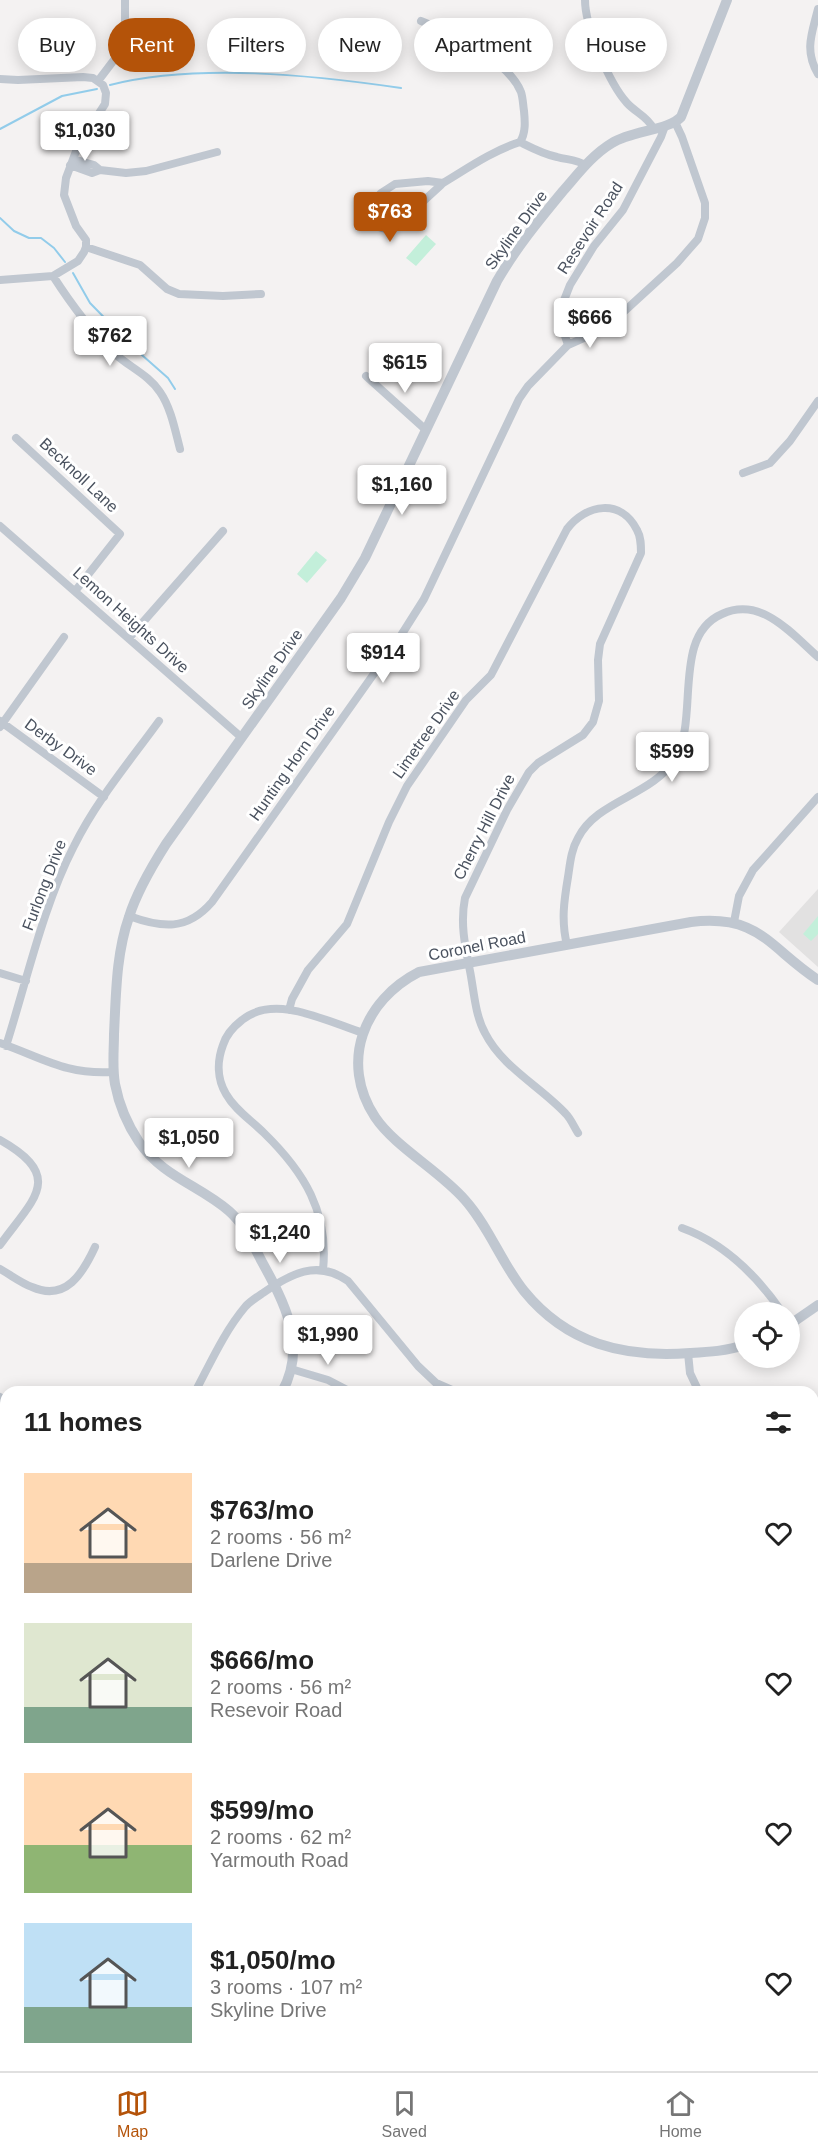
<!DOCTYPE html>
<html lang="en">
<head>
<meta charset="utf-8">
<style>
  :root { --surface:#fff; --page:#f6f6f6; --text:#222; --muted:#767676; --line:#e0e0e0; --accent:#b45309 }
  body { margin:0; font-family:Arial,sans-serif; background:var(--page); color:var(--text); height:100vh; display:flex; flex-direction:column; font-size:22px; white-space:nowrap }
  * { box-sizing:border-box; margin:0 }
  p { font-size:20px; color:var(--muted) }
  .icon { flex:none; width:33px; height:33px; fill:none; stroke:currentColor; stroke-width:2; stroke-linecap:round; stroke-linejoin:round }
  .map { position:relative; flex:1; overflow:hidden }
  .panel { position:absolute; left:0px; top:1386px; width:819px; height:686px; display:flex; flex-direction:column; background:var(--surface); border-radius:18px 18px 0 0; box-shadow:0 3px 15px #0003 }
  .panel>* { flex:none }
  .guide { position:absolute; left:18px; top:18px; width:783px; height:54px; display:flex; gap:12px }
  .tools { position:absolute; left:734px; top:1302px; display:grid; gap:12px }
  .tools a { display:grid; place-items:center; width:66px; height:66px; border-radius:50%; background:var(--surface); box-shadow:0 3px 15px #0003; font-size:30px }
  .price { position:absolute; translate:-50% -51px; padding:0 14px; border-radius:6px; background:#fff; color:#222; font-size:20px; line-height:39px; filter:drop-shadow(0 2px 3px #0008) }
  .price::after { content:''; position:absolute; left:50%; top:36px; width:18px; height:14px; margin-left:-9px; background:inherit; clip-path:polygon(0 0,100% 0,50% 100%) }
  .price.active { background:var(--accent); color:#fff }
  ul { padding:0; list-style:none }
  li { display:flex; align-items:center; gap:18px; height:150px; padding:0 24px }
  li span { display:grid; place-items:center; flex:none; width:168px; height:120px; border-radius:0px; color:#555 }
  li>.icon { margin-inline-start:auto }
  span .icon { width:72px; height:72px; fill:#fffc; stroke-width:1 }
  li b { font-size:26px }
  h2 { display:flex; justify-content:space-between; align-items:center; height:72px; padding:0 24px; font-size:26px }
  .chip { padding:0 21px; border-radius:27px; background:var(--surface); box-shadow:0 3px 15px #0003; font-size:21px; line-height:54px }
  .chip.active { background:var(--accent); color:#fff }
  .tabs { display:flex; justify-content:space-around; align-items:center; height:84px; border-top:2px solid var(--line); background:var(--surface); font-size:16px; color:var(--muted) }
  .tabs a { display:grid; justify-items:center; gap:3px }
  .tabs .active { color:var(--accent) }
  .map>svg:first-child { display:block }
  .education { fill:#e2e1e1 }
  .green { fill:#c3efda }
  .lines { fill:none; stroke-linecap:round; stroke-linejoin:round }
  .stream { stroke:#92ccea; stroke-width:2 }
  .minor { stroke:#c0c7d0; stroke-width:8 }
  .tertiary { stroke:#c0c7d0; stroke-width:10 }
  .primary { stroke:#b3bdcf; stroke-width:14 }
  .labels { text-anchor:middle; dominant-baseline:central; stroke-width:6; stroke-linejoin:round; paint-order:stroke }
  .street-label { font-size:16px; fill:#4a525f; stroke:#fff }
</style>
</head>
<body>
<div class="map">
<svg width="818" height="2071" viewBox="0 0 818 2071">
  <rect width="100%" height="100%" fill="#f4f2f2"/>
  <!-- education -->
  <path class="education" d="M818 889V967L779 932Z"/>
  <!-- green -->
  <path class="green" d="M426 235 436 244 416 266 406 258Z
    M316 551 327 560 307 583 297 574Z
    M818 916V934L811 941 803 934Z
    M6 2056V2066H150L146 2071H0V2058Z"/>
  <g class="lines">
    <!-- stream -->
    <path class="stream" d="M110 85C197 63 312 75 401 88
      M0 129 62 96 97 89
      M0 218 14 231 29 238H41L54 248 65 262
      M73 273 90 303 134 348 168 378 175 389
      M813 2039 818 2041"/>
    <!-- minor -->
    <path class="minor" d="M585 0C585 26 609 83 627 103 635 112 648 117 653 128
      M818 9C812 33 804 50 818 74
      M421 21C452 33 508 60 521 92 523 98 523 105 524 111 525 121 526 133 520 142
      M0 79 18 80 83 77 93 78 103 85 106 93 105 104 78 146 66 178 64 195 76 226 86 240V247L84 252 78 261 53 276 0 280
      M98 81 120 52 125 41V0
      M665 126 661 137 623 210 594 246 570 285 561 308V324L568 345 597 332 618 317 677 263 698 239 705 218V203L682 137 675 122
      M73 159 94 165 100 170
      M70 165 92 173 100 170 126 173 146 171 217 152
      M443 183 428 181 395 184 381 193 372 204 366 216C369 226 380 227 389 230L394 228 441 185 443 183C468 168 492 151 520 142 532 148 543 154 557 157 567 160 576 159 585 165
      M86 247 140 265 167 289 179 294 223 296 261 294
      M53 276C71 304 90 330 114 353 129 367 149 375 160 392 171 408 175 430 180 449
      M366 376 426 430
      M16 438 120 534 76 590
      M743 473 770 463 790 441 818 401
      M0 526 241 737
      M129 638 223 531
      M0 721 104 797
      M0 727 64 637
      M129 916C162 928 187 931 212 902L400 637 424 599 519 399 528 386 568 345
      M734 922 739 896 753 870 818 797
      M567 945C561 921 564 901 568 877 570 864 571 850 578 838 597 800 652 796 675 759 700 719 671 636 722 614 761 596 791 633 818 657
      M0 973 26 981
      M289 1010 292 999 308 970 347 924 389 822 407 786 466 700 491 675 567 529C586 504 621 498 637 530 641 537 641 545 641 553L600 644 598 660 599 701 593 722 583 735 538 763 529 772 507 810 465 898C460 923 465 946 470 971 474 991 475 1015 485 1033 502 1067 541 1087 566 1114 571 1119 574 1127 578 1133
      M0 1043C43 1058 66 1075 113 1072
      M6 1046C27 980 43 906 74 846 96 801 130 761 159 721
      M0 1140C66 1177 33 1199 0 1245
      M682 1228C724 1243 757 1276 782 1312
      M0 1269C11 1275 21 1283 32 1287 66 1302 83 1273 95 1247
      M323 1270C329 1212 304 1172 264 1133 251 1120 235 1110 226 1094 217 1079 217 1061 223 1045 226 1035 233 1027 242 1020 275 993 328 1022 363 1033
      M688 1353 690 1373 699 1392
      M291 1369 328 1380 351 1392
      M195 1392C210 1364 224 1332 245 1307 249 1302 257 1297 263 1293 290 1274 317 1259 348 1281L418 1366 436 1383 452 1390
      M0 1397 6 1400
      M813 1459 818 1464
      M0 1529 6 1535
      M813 1915 818 1914
      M0 1942 6 1940
      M694 2066 703 2071"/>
    <!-- tertiary -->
    <path class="tertiary" d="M789 1325 818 1305
      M744 1345C727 1351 708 1352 690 1353 624 1358 567 1344 524 1291 501 1262 489 1227 465 1200 440 1171 395 1147 375 1117 339 1062 364 1000 419 972L691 922C760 914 769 948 818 980
      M282 1392C308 1345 284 1302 261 1260 252 1243 244 1224 229 1211 199 1185 163 1177 139 1142 127 1124 119 1105 115 1084 112 1067 114 1050 114 1034 116 995 116 954 129 917 137 891 152 866 166 844L341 598 365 558 497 281C516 248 539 220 563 191 578 174 592 155 612 143 631 131 669 130 681 117L727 0
      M0 1710 6 1713"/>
    <!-- primary -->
    <path class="primary" d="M813 1992 818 1994
      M173 2071 180 2066"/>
  </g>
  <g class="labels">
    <!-- street labels -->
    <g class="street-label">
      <text transform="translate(590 228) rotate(-57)">Resevoir Road</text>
      <text transform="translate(516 230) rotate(-54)">Skyline Drive</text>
      <text transform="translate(79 475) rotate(43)">Becknoll Lane</text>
      <text transform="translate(131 620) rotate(42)">Lemon Heights Drive</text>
      <text transform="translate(272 669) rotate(-55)">Skyline Drive</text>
      <text transform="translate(426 734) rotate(-55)">Limetree Drive</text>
      <text transform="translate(61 747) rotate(36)">Derby Drive</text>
      <text transform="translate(292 763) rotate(-55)">Hunting Horn Drive</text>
      <text transform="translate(484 827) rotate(-63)">Cherry Hill Drive</text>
      <text transform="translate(44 885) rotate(-69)">Furlong Drive</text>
      <text transform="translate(477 946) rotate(-11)">Coronel Road</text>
    </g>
  </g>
</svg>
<div class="tools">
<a><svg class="icon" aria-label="locate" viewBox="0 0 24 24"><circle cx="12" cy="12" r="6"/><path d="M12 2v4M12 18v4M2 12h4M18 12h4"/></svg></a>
</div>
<b class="price" style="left:85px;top:162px">$1,030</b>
<b class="price active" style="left:390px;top:243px">$763</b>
<b class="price" style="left:590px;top:349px">$666</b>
<b class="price" style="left:110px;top:367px">$762</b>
<b class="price" style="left:405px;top:394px">$615</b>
<b class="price" style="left:402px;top:516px">$1,160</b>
<b class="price" style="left:383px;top:684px">$914</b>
<b class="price" style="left:672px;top:783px">$599</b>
<b class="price" style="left:189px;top:1169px">$1,050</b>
<b class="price" style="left:280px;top:1264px">$1,240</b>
<b class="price" style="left:328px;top:1366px">$1,990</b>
<div class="guide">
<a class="chip">Buy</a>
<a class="chip active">Rent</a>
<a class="chip">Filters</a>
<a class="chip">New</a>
<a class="chip">Apartment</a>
<a class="chip">House</a>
</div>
<section class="panel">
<h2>11 homes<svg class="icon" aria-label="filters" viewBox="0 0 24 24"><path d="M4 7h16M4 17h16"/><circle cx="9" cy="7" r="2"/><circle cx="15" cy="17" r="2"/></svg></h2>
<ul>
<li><span style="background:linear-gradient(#ffd9b3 75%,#b9a48a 0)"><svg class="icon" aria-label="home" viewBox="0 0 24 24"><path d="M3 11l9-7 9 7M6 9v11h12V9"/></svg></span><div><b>$763/mo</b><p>2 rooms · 56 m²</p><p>Darlene Drive</p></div><svg class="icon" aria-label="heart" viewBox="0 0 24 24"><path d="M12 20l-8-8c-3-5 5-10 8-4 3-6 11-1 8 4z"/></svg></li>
<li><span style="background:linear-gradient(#dfe7d0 70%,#7fa58c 0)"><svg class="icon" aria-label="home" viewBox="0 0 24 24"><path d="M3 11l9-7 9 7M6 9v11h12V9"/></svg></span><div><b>$666/mo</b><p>2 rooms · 56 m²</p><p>Resevoir Road</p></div><svg class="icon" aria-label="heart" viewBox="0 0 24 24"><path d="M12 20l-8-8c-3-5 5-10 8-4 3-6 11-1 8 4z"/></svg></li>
<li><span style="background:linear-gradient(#ffd9b3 60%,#8fb573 0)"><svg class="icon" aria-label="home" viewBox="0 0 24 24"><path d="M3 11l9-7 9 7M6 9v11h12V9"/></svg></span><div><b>$599/mo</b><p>2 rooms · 62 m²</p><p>Yarmouth Road</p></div><svg class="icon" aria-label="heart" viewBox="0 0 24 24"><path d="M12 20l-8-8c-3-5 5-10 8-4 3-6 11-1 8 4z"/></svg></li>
<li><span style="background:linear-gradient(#bfe0f5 70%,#7fa58c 0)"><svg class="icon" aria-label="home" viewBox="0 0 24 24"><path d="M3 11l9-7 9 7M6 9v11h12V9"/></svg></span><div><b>$1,050/mo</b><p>3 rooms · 107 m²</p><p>Skyline Drive</p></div><svg class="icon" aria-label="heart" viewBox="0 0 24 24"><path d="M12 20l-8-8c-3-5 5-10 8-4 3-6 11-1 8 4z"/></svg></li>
</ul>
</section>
</div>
<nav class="tabs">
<a class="active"><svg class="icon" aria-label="map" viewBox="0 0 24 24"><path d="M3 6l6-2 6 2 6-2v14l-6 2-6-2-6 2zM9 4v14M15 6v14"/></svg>Map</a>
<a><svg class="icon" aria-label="saved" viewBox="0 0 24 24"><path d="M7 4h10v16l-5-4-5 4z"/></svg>Saved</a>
<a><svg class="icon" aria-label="home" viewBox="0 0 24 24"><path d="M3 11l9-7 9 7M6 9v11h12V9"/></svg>Home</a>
</nav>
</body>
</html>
